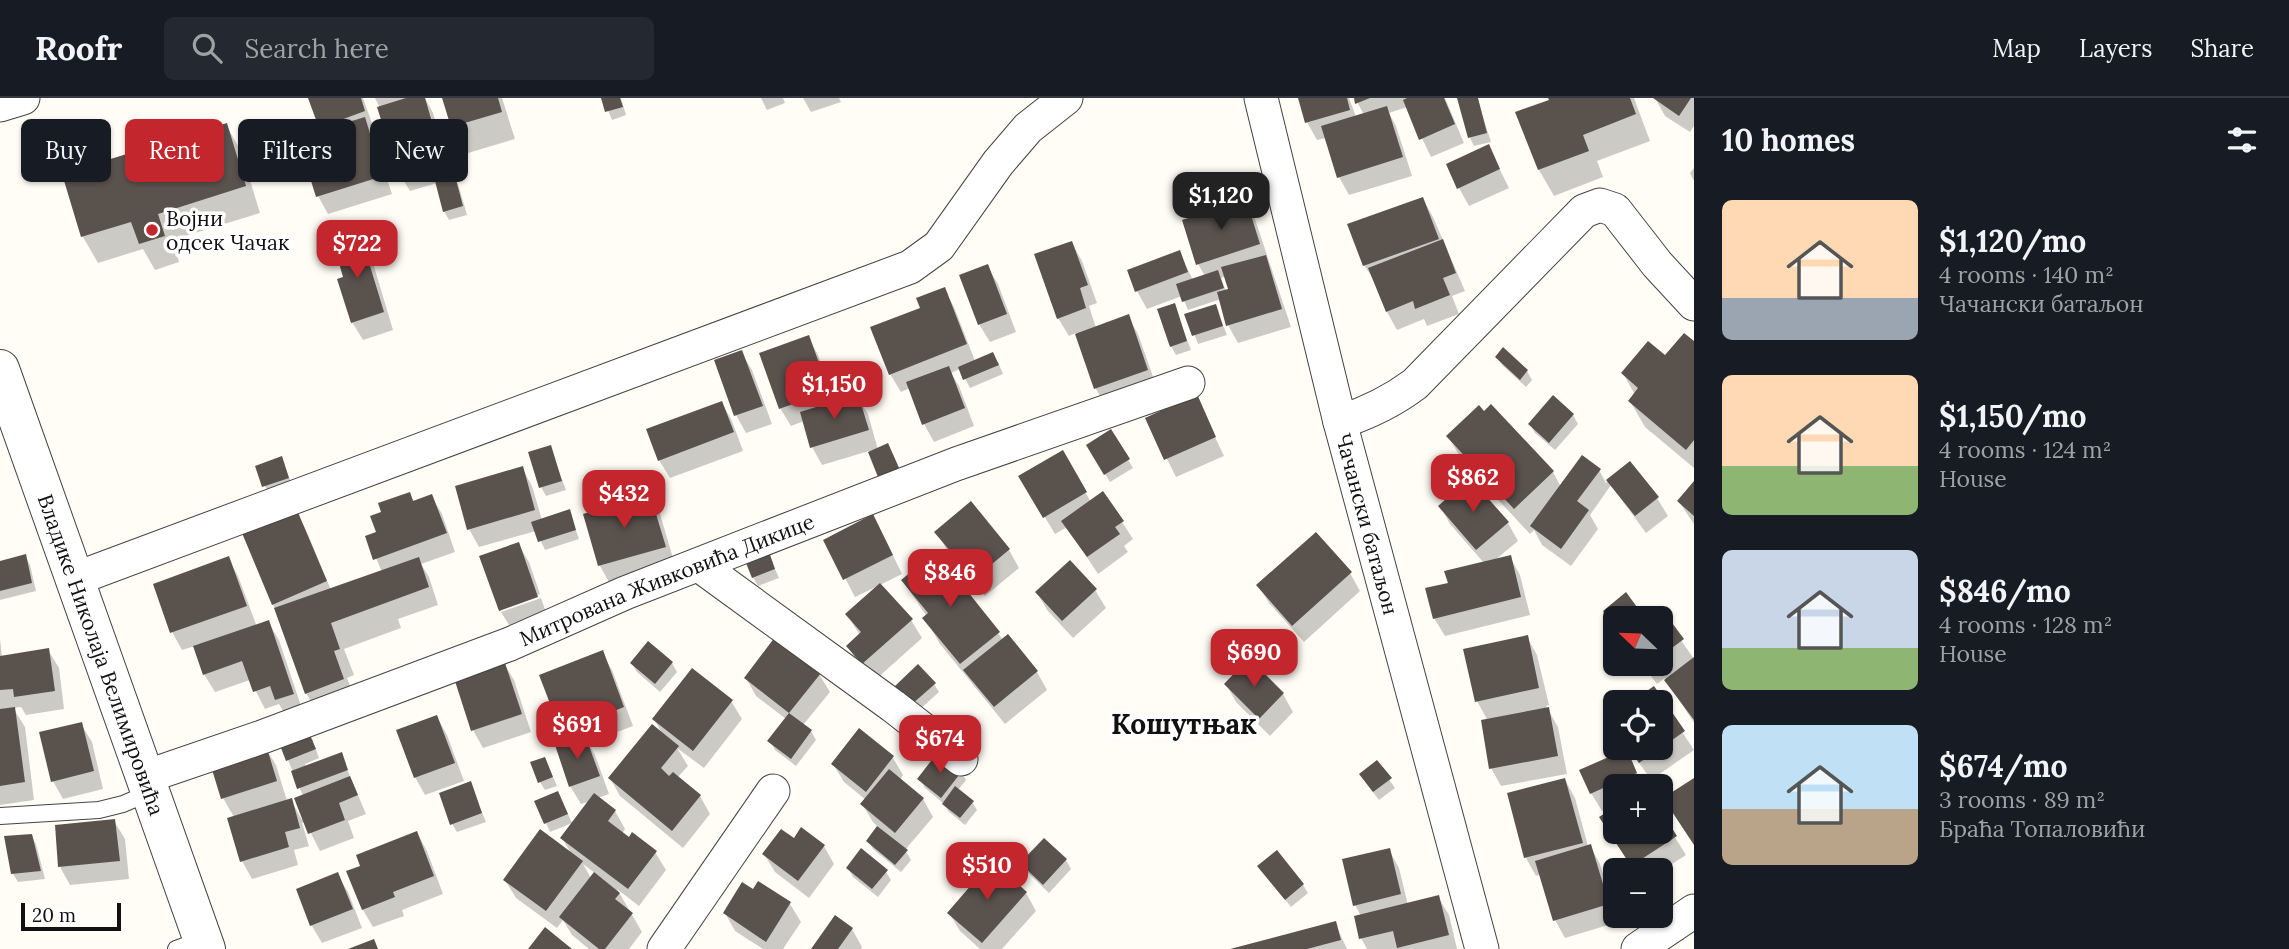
<!DOCTYPE html>
<html lang="en">
<head>
<meta charset="utf-8">
<style>
  :root { --surface:#171b24; --page:#242831; --text:#f1f3f6; --muted:#9ea1a6; --line:#363941; --accent:#c4262e }
  body { margin:0; font-family:Lora,serif; background:var(--page); color:var(--text); height:100vh; display:flex; flex-direction:column; font-size:26px; white-space:nowrap }
  * { box-sizing:border-box; margin:0 }
  p { font-size:23px; color:var(--muted) }
  .icon { flex:none; width:38px; height:38px; fill:none; stroke:currentColor; stroke-width:2; stroke-linecap:round; stroke-linejoin:round }
  .map { position:relative; flex:1; overflow:hidden }
  .details { display:flex; flex-direction:column; background:var(--surface); width:595px }
  .details>* { flex:none }
  .guide { position:absolute; left:21px; top:21px; width:665px; height:63px; display:flex; gap:14px }
  .needle { width:46px; rotate:293deg }
  .fabs { position:absolute; left:1603px; top:508px; display:grid; gap:14px }
  .fabs a { display:grid; place-items:center; width:70px; height:70px; border-radius:10px; background:var(--surface); box-shadow:0 2px 5px #0004; font-size:35px }
  .scale { position:absolute; left:21px; bottom:18px; width:100px; box-sizing:border-box; padding-left:7px; border:4px solid #111; border-top:0; font-size:19px; line-height:24px; white-space:nowrap; color:#111; -webkit-text-stroke:5px #fff; paint-order:stroke }
  .price { position:absolute; translate:-50% -60px; padding:0 16px; border-radius:14px; background:var(--accent); color:#fff; font-size:23px; line-height:46px; filter:drop-shadow(0 2px 4px #0008) }
  .price::after { content:''; position:absolute; left:50%; top:42px; width:21px; height:16px; margin-left:-10px; background:inherit; clip-path:polygon(0 0,100% 0,50% 100%) }
  .price.selected { background:#222; color:#fff }
  ul { padding:0; list-style:none }
  li { display:flex; align-items:center; gap:21px; height:175px; padding:0 28px }
  li span { display:grid; place-items:center; flex:none; width:196px; height:140px; border-radius:10px; color:#555 }
  li>.icon { margin-inline-start:auto }
  span .icon { width:84px; height:84px; fill:#fffc; stroke-width:1 }
  li b { font-size:30px }
  h2 { display:flex; justify-content:space-between; align-items:center; height:84px; padding:0 28px; font-size:30px }
  .tag { padding:0 24px; border-radius:10px; background:var(--surface); box-shadow:0 2px 5px #0004; font-size:24px; line-height:63px }
  .tag.selected { background:var(--accent); color:#fff }
  header { display:flex; align-items:center; gap:42px; box-sizing:border-box; height:98px; padding:0 35px; background:var(--surface); border-bottom:2px solid var(--line) }
  header strong { font-size:33px }
  nav { display:flex; gap:38px; margin-inline-start:auto; font-size:24px }
  .search { width:490px; height:63px; background:var(--page); display:flex; align-items:center; gap:18px; box-sizing:border-box; padding:0 24px; border-radius:10px; color:var(--muted); font-size:26px }
  main { display:flex; flex:1; min-height:0 }
  .map>svg:first-child { display:block }
  .shadow { fill:#0003; fill-rule:evenodd }
  .building { fill:#5a524d }
  .lines { fill:none; stroke-linecap:round; stroke-linejoin:round }
  .service-casing { stroke:#444; stroke-width:18 }
  .minor-casing { stroke:#444; stroke-width:35 }
  .tertiary-casing { stroke:#444; stroke-width:40 }
  .service { stroke:#fff; stroke-width:16 }
  .minor { stroke:#fff; stroke-width:33 }
  .tertiary { stroke:#fff; stroke-width:38 }
  .poi-dot { fill:#c4262e; stroke:#fff; stroke-width:2.5 }
  .labels { text-anchor:middle; dominant-baseline:central; stroke-width:7; stroke-linejoin:round; paint-order:stroke }
  .poi-label { font-size:21px; fill:#111; stroke:#fff; text-anchor:start }
  .street-label { font-size:21px; fill:#111; stroke:#fff }
  .district-label { font-size:28px; font-weight:bold; fill:#111; stroke:#fff }
</style>
</head>
<body>
<header>
<strong>Roofr</strong>
<div class="search"><svg class="icon" aria-label="search" viewBox="0 0 24 24"><circle cx="10" cy="10" r="6"/><path d="M15 15l6 6"/></svg>Search here</div>
<nav><a>Map</a><a>Layers</a><a>Share</a></nav>
</header>
<main>
<div class="map">
<svg width="1694" height="851" viewBox="0 0 1694 851">
  <rect width="100%" height="100%" fill="#fffdf5"/>
  <!-- shadow -->
  <path class="shadow" d="M310 0H363L374 31 371 33 392 96 328 116 318 98 325 49 323 34Z
    M375 0H425L433 15 452 81 455 80 459 89 467 117 449 122 444 113 437 85 410 93 399 75 380 10Z
    M444 0H502L515 41 468 55 452 29Z
    M603 0H621L626 17 612 22Z
    M761 0H783L785 5 767 12Z
    M803 0H839L841 4 811 14Z
    M1300 0H1349L1356 19 1364 17 1355 0H1445L1464 45 1431 59 1407 9 1389 15 1396 28 1412 78 1349 97 1339 79 1326 40 1317 42 1307 24Z
    M1464 0H1477L1491 44 1474 48 1470 40Z
    M1550 0H1634L1650 43 1597 63 1603 79 1554 98 1539 72 1518 15 1551 3Z
    M1655 0H1694V28L1690 34 1665 18Z
    M226 27 241 53 260 115 172 142 179 164 155 172 143 151 98 165 83 139 64 77Z
    M1488 48 1509 90 1469 108 1459 90Z
    M1694 70V83L1690 75Z
    M1423 101 1433 119 1465 193 1452 198 1459 216 1427 228 1424 221 1397 232 1387 214 1376 185 1364 167Z
    M1245 103 1255 121 1291 229 1238 245 1228 227 1221 201 1188 212 1182 198 1147 211 1137 193 1179 154 1193 182 1205 178 1198 166ZM1226 178 1230 192 1226 193 1221 180Z
    M360 137 370 155 393 232 363 242 352 224 346 181Z
    M1072 145 1082 163 1097 205 1089 208 1096 230 1128 219 1138 236 1157 290 1106 308 1096 291 1076 235 1069 238 1058 220Z
    M987 168 998 186 1016 234 990 244 979 226Z
    M944 191 954 209 975 263 998 264 1003 276 970 290 960 271 951 275 959 288 974 328 934 344 924 326 910 290 901 294 890 276 922 211Z
    M1174 207 1191 252 1176 257 1171 248Z
    M1215 208 1227 237 1198 246 1187 217Z
    M808 239 818 257 836 305 844 303 841 298 866 271 877 296 859 302 868 316 878 352 893 356 903 379 880 378 869 353 822 367 812 349 804 323 791 328 780 310Z
    M1694 246V370L1645 329 1630 303 1635 297 1623 275Z
    M1503 252 1527 273 1532 282 1526 289 1502 267 1497 259Z
    M741 254 752 272 772 326 746 335 736 317 716 263Z
    M1196 299 1224 358 1176 379 1147 321Z
    M1553 300 1573 317 1578 326 1555 352 1535 335 1530 326Z
    M722 305 732 323 743 353 670 380 659 362Z
    M1111 333 1133 370 1110 384 1088 348Z
    M1448 338 1553 374 1561 389 1599 372 1606 385 1630 365 1657 400 1668 418 1646 435 1611 387 1590 417 1598 431 1571 468 1542 447 1534 432 1530 436 1463 364Z
    M550 349 566 392 546 398 541 389Z
    M1062 354 1091 404 1122 424 1133 441 1124 448 1128 454 1098 476 1067 429 1055 436 1020 378Z
    M281 360 293 389 269 397 257 369Z
    M522 370 532 388 542 422 569 413 579 441 545 452 536 433 479 449 469 431Z
    M1694 386V426L1679 404Z
    M410 396 415 405 432 399 442 416 455 454 421 466 429 479 438 507 398 521 401 530 344 551 354 577 347 580 358 607 321 621 306 595 273 506 296 414 306 432 331 492 382 474 367 439 379 435 383 416Z
    M650 398 660 416 675 467 610 486 600 468 585 417Z
    M971 406 1009 452 1019 470 985 498 947 452 937 434Z
    M1440 408 1508 425 1518 443 1495 462 1510 459 1520 477 1530 517 1445 538 1434 520 1484 465 1450 426Z
    M883 437 902 476 880 487 911 522 922 540 874 583 858 566 848 548 860 537 847 517 878 488 855 499 825 442Z
    M518 446 529 464 540 496 501 510V513L482 459Z
    M767 453 779 480 758 488 753 479Z
    M25 458 30 467 36 493 0 502V465Z
    M228 460 238 478 257 529 268 524 279 542 303 614 287 620 279 606 265 611 250 582 215 594 204 576 195 548 182 552 172 534Z
    M1350 475 1360 493 1304 544 1269 505 1258 487Z
    M903 483 998 535 1003 542 1007 538 1037 574 1047 592 1005 626 940 546 925 520 927 519Z
    M1095 492 1106 510 1073 540 1047 512 1037 494Z
    M541 500 547 517 511 530 501 514Z
    M1660 512 1694 561V625L1665 580 1657 586 1641 565H1661Z
    M1527 539 1537 557 1549 607 1546 608 1558 629 1567 676 1501 688 1491 670 1488 623 1477 603Z
    M0 541 2 559 48 552 59 570 64 611 26 617 21 609 13 610 25 629 34 702 0 707Z
    M602 555 612 572 633 628 588 645 595 657 609 696 598 700 615 713 625 731 622 736 655 754 666 772 639 808 617 791 642 834 629 851H589L572 837 563 822 557 830 516 800 505 782 572 757 562 740 591 703 581 706 570 688 569 644 563 633ZM583 766 595 775 591 780Z
    M1249 562 1283 596 1293 614 1270 638 1236 604 1226 586Z
    M503 564 514 582 531 634 483 650 473 632Z
    M672 565 677 574 660 594 637 574 632 566Z
    M819 576 830 594 803 627 811 633 816 642 796 668 775 652 770 643 786 621 756 598 746 580Z
    M934 586 939 594 917 614 902 597Z
    M1653 590 1694 652 1651 682 1628 649H1661V604Z
    M731 603 742 621 704 670 677 650 688 668 677 680 700 698 710 716 683 750 620 698 610 680 663 637 654 621Z
    M437 619 447 637 464 683 425 697 415 679Z
    M81 626 92 644 103 691 63 701 53 683Z
    M859 633 893 660 903 677 900 682 923 701 933 719 905 752 911 762 901 774 873 751 868 743 878 729 873 724 862 706 866 702 844 684 833 666Z
    M312 641 319 660 305 666 306 669 341 657 366 716 348 723 354 740 320 753 305 724 302 725 309 748 294 752 298 767 252 781 242 763 234 719 223 700 265 649 276 667 287 703 291 702 302 722 304 721 303 698 280 643Z
    M1626 654 1644 688H1615V707L1602 713 1591 695Z
    M545 661 557 688 545 692 540 684Z
    M1377 664 1395 690 1379 702 1366 685Z
    M961 673 966 682 958 692 972 704 977 712 965 727 949 714 943 705 925 690 920 681Z
    M1565 682 1575 700 1588 748H1590L1600 766 1618 824 1565 840 1555 822 1541 776 1536 778 1526 760 1509 697Z
    M470 686 486 724 457 734 452 726Z
    M562 703 572 725 550 734 546 725Z
    M1615 711V733H1661V717L1686 757 1661 773 1634 772 1601 720Z
    M114 723 125 741 129 781 70 787 60 769Z
    M417 735 427 753 443 796 402 812 404 818 373 829 363 812 362 769Z
    M31 737 36 746 45 781 18 784 13 776Z
    M794 742 824 748 834 766 809 800 775 774 764 756Z
    M1389 752 1399 770 1408 807 1438 799 1449 817 1457 851H1367L1361 840V818L1355 807Z
    M1066 762 1071 771 1049 795 1027 774 1022 766Z
    M1260 769 1303 787 1308 795 1291 809Z
    M848 770 886 774 891 782 878 799 853 779Z
    M337 776 348 794 362 830 322 845 312 828 298 792Z
    M759 785 790 806 801 824 783 851H763L735 833 725 815 753 793Z
    M1026 795 1036 813 1002 851H980L960 833 949 815Z
    M836 819 852 831 862 849 861 851H813Z
    M1335 825 1347 851H1233Z"/>
  <!-- building -->
  <path class="building" d="M308 0H361L365 13 319 30Z
    M406 0H425L443 62 398 76 377 9Z
    M442 0H498L502 14 451 29Z
    M601 0H620L623 9 605 14Z
    M1298 0H1347L1350 12 1305 25Z
    M1354 0H1370L1355 6Z
    M1407 0H1444L1455 26 1419 42 1403 2Z
    M1457 0H1478L1487 35 1468 40Z
    M1548 0H1630L1636 16 1583 37 1589 53 1538 72 1515 14 1549 2Z
    M1653 0H1691L1679 18Z
    M1387 8 1403 59 1337 80 1321 28Z
    M365 19 383 78 316 99 302 54 323 48 319 33Z
    M227 25 246 88 158 116 165 138 139 146 131 124 81 139 62 76Z
    M1489 46 1500 71 1457 91 1446 66Z
    M455 78 463 108 443 114 435 83Z
    M1423 99 1439 141 1363 168 1347 126Z
    M1246 101 1260 146 1196 167 1182 122Z
    M360 135 384 214 351 225 337 181 343 179 333 144Z
    M1443 141 1456 175 1443 180 1450 197 1415 211 1413 203 1386 214 1368 170Z
    M1072 143 1088 187 1080 190 1086 210 1057 221 1034 156Z
    M1180 152 1188 174 1135 194 1127 172Z
    M1266 157 1282 211 1226 228 1217 194 1228 191 1221 169Z
    M988 166 1007 216 978 227 959 177Z
    M1218 172 1224 190 1182 204 1176 186Z
    M945 189 967 246 889 277 870 229 920 210 916 200Z
    M1175 205 1187 243 1170 249 1157 211Z
    M1216 206 1223 228 1192 238 1184 216Z
    M1129 216 1148 272 1094 291 1075 236Z
    M1684 235 1694 243V342L1686 352 1628 303 1638 290 1621 275 1648 243 1665 257Z
    M809 237 829 293 779 311 759 255Z
    M1503 249 1528 272 1520 282 1495 259Z
    M742 252 763 308 734 318 714 262Z
    M993 254 999 267 963 282 958 269Z
    M949 268 965 310 922 327 906 284Z
    M867 269 873 287 840 299 833 281Z
    M858 296 869 332 810 350 800 314Z
    M1197 296 1216 339 1164 362 1145 320Z
    M1553 297 1574 316 1549 345 1528 326Z
    M722 303 734 334 658 363 646 331Z
    M1491 306 1554 373 1514 411 1446 338 1479 307 1484 313Z
    M1111 331 1130 361 1104 377 1086 347Z
    M888 345 899 370 878 379 868 354Z
    M551 347 562 383 539 390 528 354Z
    M1063 352 1087 394 1043 420 1018 378Z
    M1582 357 1601 371 1577 403 1589 412 1561 451 1530 428Z
    M282 358 289 380 262 389 255 368Z
    M1630 363 1659 399 1635 418 1606 382Z
    M523 368 535 412 467 432 455 388Z
    M1470 380 1509 424 1476 452 1438 408Z
    M1694 383V418L1677 403Z
    M1103 393 1124 423 1115 429 1120 436 1087 459 1061 423Z
    M410 394 413 403 432 396 447 435 373 462 365 438 376 434 370 418 381 414 378 405Z
    M650 396 666 449 598 468 583 416Z
    M971 403 1010 451 974 481 934 434Z
    M570 411 576 432 538 444 531 424Z
    M297 412 327 483 272 507 242 435Z
    M873 416 893 457 843 482 823 442Z
    M1316 434 1352 474 1292 528 1256 487Z
    M519 444 538 499 499 513 479 458Z
    M768 451 775 471 752 480 744 460Z
    M936 454 1000 534 960 566 922 520 928 515 901 482Z
    M26 456 32 485 0 493V463Z
    M1511 457 1521 499 1433 521 1425 490 1448 485 1444 473Z
    M229 458 247 508 170 535 153 486Z
    M419 459 429 489 331 525 340 551 334 553 344 581 305 596 274 510Z
    M1070 462 1097 491 1062 523 1035 494Z
    M880 485 913 521 862 566 846 548 861 534 845 516Z
    M1626 494 1645 520H1615V529L1603 513Z
    M1661 510 1684 541 1661 558V520H1648Z
    M269 522 294 596 275 602 270 588 253 594 242 563 203 577 193 548Z
    M1008 536 1038 573 994 609 963 572Z
    M1528 537 1539 590 1475 604 1463 551Z
    M775 539 821 575 789 615 812 632 791 661 767 643 789 615 744 580Z
    M648 543 673 564 655 586 630 565Z
    M49 550 55 593 14 599 13 591 0 592V558Z
    M603 552 624 609 561 634 539 577Z
    M1694 559V622L1664 582Z
    M1249 560 1284 595 1259 621 1224 586Z
    M504 562 522 616 471 633 454 580Z
    M918 566 936 585 911 607 895 588Z
    M692 570 733 602 693 653 652 621Z
    M1654 588 1685 633 1639 665 1628 649H1661V604H1631Z
    M15 609 25 684 0 688V611Z
    M1549 609 1558 658 1489 671 1481 622Z
    M1615 614V631L1608 620Z
    M437 617 455 665 414 680 396 632Z
    M82 624 94 673 51 684 39 634Z
    M652 626 679 648 661 670 669 678 673 674 701 697 672 733 608 680Z
    M307 630 316 651 286 663 278 642Z
    M859 630 894 658 866 694 831 666Z
    M585 637 600 678 569 689 555 647Z
    M266 647 277 683 221 701 210 665Z
    M1627 651 1637 675 1590 696 1579 672Z
    M342 654 348 672 297 691 291 673Z
    M938 654 963 672 941 700 917 681Z
    M545 659 553 679 538 685 530 664Z
    M1377 662 1392 680 1373 694 1359 676Z
    M889 671 924 700 895 735 860 706Z
    M350 678 358 697 339 705 345 722 308 736 294 700Z
    M1565 680 1583 745 1524 760 1507 695Z
    M1694 680V747L1663 700Z
    M471 683 482 715 450 727 439 695Z
    M955 688 974 703 960 720 942 706Z
    M558 693 568 716 544 726 534 703Z
    M594 695 616 712 608 723 629 739 632 734 657 753 628 791 560 740Z
    M292 700 300 730 285 734 289 749 240 764 227 720Z
    M1615 709V733H1661V713L1677 738 1631 768 1599 719Z
    M115 721 120 763 58 769 55 727Z
    M877 728 908 752 895 767 866 743Z
    M801 729 825 747 798 783 762 756 781 731 794 740Z
    M540 731 583 763 546 813 503 782Z
    M417 733 434 778 393 794 395 799 362 812 346 773 360 768 356 757Z
    M32 736 41 773 11 776 4 738Z
    M1044 740 1067 761 1043 787 1020 765Z
    M1591 746 1609 806 1553 823 1535 763Z
    M861 750 888 772 872 791 846 770Z
    M1390 750 1401 796 1353 808 1342 761Z
    M1277 752 1304 786 1285 802 1257 768Z
    M992 763 1027 794 982 845 947 815Z
    M338 774 353 811 310 828 296 791Z
    M594 774 620 795 615 801 633 815 605 851H599L559 819Z
    M758 783 791 804 766 844 723 815 742 784 753 791Z
    M1439 797 1449 837 1397 850 1393 833 1359 841 1354 818Z
    M835 817 853 830 838 851H811Z
    M1336 823 1341 842 1307 851H1230Z
    M545 829 572 851H528Z
    M374 841 378 851H348Z"/>
  <g class="lines">
    <!-- service casing -->
    <g class="service-casing">
      <path id="service" d="M0 718 99 712 123 706 151 694
        M176 851 203 841"/>
    </g>
    <!-- minor casing -->
    <g class="minor-casing">
      <g id="minor">
        <path id="s1" d="M1261 0 1340 324 1482 851"/>
        <path d="M0 7 23 0"/>
        <path d="M1340 324C1368 315 1391 304 1415 286L1584 113 1600 107 1615 112 1657 166 1694 206"/>
        <path d="M699 467 893 608 961 661"/>
        <path d="M75 481 910 169 939 148 998 65 1028 30 1066 0"/>
        <path id="s2" d="M145 679 262 639 510 546 625 495 956 366 1188 285"/>
        <path d="M664 851 773 693"/>
        <path d="M1638 851 1694 813"/>
      </g>
    </g>
    <!-- tertiary casing -->
    <g class="tertiary-casing">
      <g id="tertiary">
        <path id="s3" d="M0 271 206 851"/>
      </g>
    </g>
    <!-- service -->
    <use href="#service" class="service"/>
    <!-- minor -->
    <use href="#minor" class="minor"/>
    <!-- tertiary -->
    <use href="#tertiary" class="tertiary"/>
  </g>
  <!-- markers -->
  <circle class="poi-dot" cx="152" cy="132" r="7"/>
  <g class="labels">
    <!-- poi labels -->
    <g class="poi-label">
      <text x="166" y="120">Војни<tspan x="166" dy="24">одсек Чачак</tspan></text>
    </g>
    <!-- street labels -->
    <g class="street-label">
      <text stroke="none"><textPath href="#s1" startOffset="439">Чачански батаљон</textPath></text>
      <text stroke="none"><textPath href="#s2" startOffset="558">Митрована Живковића Дикице</textPath></text>
      <text stroke="none"><textPath href="#s3" startOffset="303">Владике Николаја Велимировића</textPath></text>
    </g>
    <!-- district labels -->
    <g class="district-label">
      <text x="1184" y="626">Кошутњак</text>
    </g>
  </g>
</svg>
<div class="fabs">
<a><svg class="needle" viewBox="-14 -14 28 28"><path d="M0-13l5 13h-10z" fill="#e53935"/><path d="M0 13l5-13h-10z" fill="#9ea1a6"/></svg></a>
<a><svg class="icon" aria-label="locate" viewBox="0 0 24 24"><circle cx="12" cy="12" r="6"/><path d="M12 2v4M12 18v4M2 12h4M18 12h4"/></svg></a>
<a>+</a>
<a>−</a>
</div>
<div class="scale">20 m</div>
<b class="price selected" style="left:1221px;top:134px">$1,120</b>
<b class="price" style="left:357px;top:182px">$722</b>
<b class="price" style="left:834px;top:323px">$1,150</b>
<b class="price" style="left:1473px;top:416px">$862</b>
<b class="price" style="left:624px;top:432px">$432</b>
<b class="price" style="left:950px;top:511px">$846</b>
<b class="price" style="left:1254px;top:591px">$690</b>
<b class="price" style="left:577px;top:663px">$691</b>
<b class="price" style="left:940px;top:677px">$674</b>
<b class="price" style="left:987px;top:804px">$510</b>
<div class="guide">
<a class="tag">Buy</a>
<a class="tag selected">Rent</a>
<a class="tag">Filters</a>
<a class="tag">New</a>
</div>
</div>
<section class="details">
<h2>10 homes<svg class="icon" aria-label="filters" viewBox="0 0 24 24"><path d="M4 7h16M4 17h16"/><circle cx="9" cy="7" r="2"/><circle cx="15" cy="17" r="2"/></svg></h2>
<ul>
<li><span style="background:linear-gradient(#ffd9b3 70%,#9aa5b1 0)"><svg class="icon" aria-label="home" viewBox="0 0 24 24"><path d="M3 11l9-7 9 7M6 9v11h12V9"/></svg></span><div><b>$1,120/mo</b><p>4 rooms · 140 m²</p><p>Чачански батаљон</p></div></li>
<li><span style="background:linear-gradient(#ffd9b3 65%,#8fb573 0)"><svg class="icon" aria-label="home" viewBox="0 0 24 24"><path d="M3 11l9-7 9 7M6 9v11h12V9"/></svg></span><div><b>$1,150/mo</b><p>4 rooms · 124 m²</p><p>House</p></div></li>
<li><span style="background:linear-gradient(#c9d6e8 70%,#8fb573 0)"><svg class="icon" aria-label="home" viewBox="0 0 24 24"><path d="M3 11l9-7 9 7M6 9v11h12V9"/></svg></span><div><b>$846/mo</b><p>4 rooms · 128 m²</p><p>House</p></div></li>
<li><span style="background:linear-gradient(#bfe0f5 60%,#b9a48a 0)"><svg class="icon" aria-label="home" viewBox="0 0 24 24"><path d="M3 11l9-7 9 7M6 9v11h12V9"/></svg></span><div><b>$674/mo</b><p>3 rooms · 89 m²</p><p>Браћа Топаловићи</p></div></li>
</ul>
</section>
</main>
</body>
</html>
